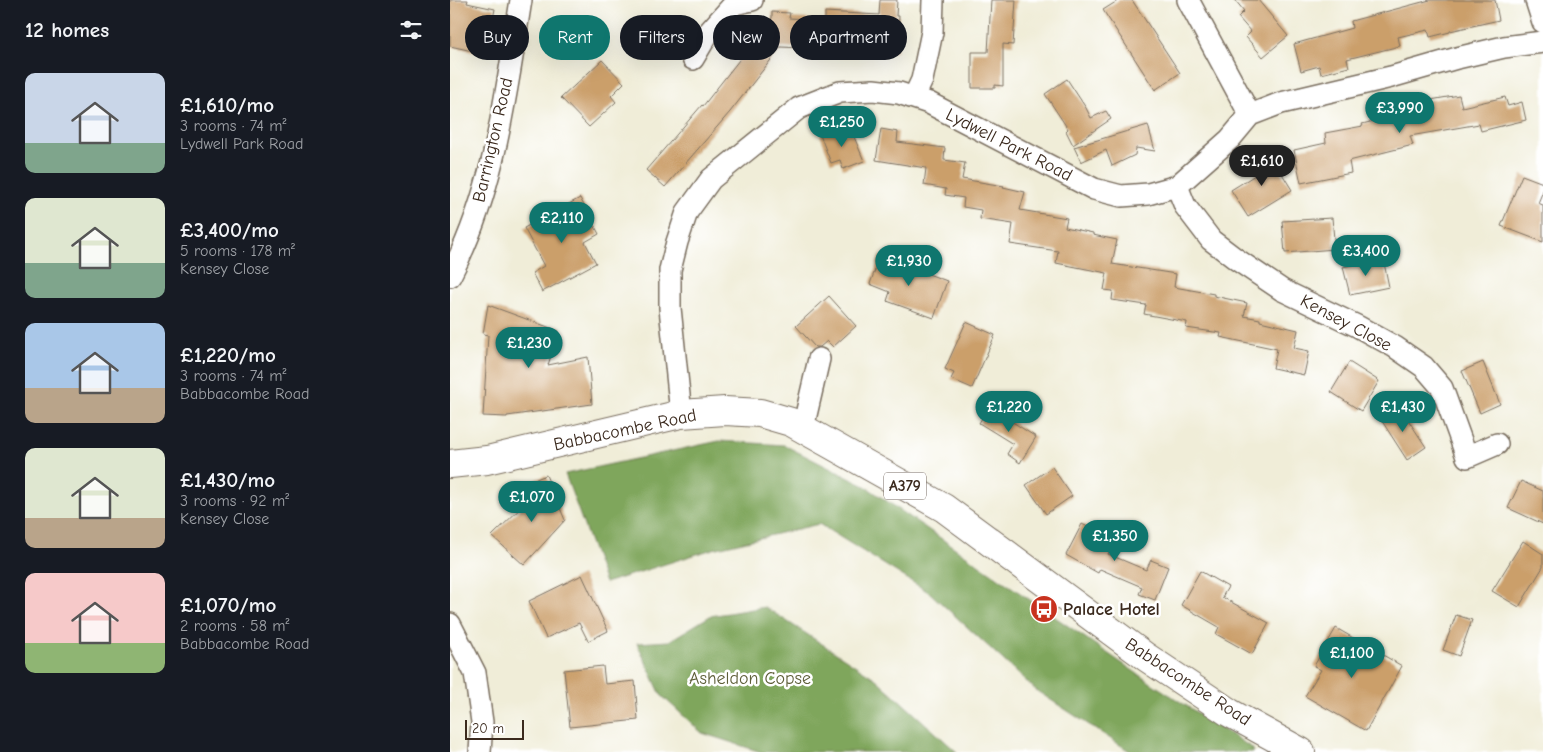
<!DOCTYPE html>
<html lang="en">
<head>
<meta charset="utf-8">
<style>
  :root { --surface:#171b24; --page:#20242c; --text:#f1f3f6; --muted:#9ea1a6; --accent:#0f766e }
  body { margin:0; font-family:"Comic Neue",sans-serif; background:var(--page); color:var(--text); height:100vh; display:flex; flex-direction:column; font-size:19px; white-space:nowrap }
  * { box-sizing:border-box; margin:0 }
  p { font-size:16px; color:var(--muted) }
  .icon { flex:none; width:28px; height:28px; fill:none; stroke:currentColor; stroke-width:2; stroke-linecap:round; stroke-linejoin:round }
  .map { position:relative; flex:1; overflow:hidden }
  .details { display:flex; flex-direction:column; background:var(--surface); width:450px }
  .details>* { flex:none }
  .guide { position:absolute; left:15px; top:15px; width:475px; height:45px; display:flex; gap:10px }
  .scale { position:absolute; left:15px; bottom:12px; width:59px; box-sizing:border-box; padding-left:5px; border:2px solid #3b2a1e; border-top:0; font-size:14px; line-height:18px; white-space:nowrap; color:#3b2a1e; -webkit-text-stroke:4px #fff; paint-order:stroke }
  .price { position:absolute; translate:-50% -42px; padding:0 11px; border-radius:18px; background:var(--accent); color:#fff; font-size:16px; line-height:32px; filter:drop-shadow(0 1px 2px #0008) }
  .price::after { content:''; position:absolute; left:50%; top:30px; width:15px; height:11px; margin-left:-8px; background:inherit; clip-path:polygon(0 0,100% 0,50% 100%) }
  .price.on { background:#222; color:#fff }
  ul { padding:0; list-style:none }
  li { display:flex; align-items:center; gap:15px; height:125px; padding:0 25px }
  li span { display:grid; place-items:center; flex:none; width:140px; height:100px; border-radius:10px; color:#555 }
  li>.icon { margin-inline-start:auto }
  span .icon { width:60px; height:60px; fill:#fffc; stroke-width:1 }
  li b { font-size:21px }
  h2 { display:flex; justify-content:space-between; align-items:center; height:60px; padding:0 25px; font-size:21px }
  .pill { padding:0 18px; border-radius:22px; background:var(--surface); box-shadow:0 5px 20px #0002; font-size:18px; line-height:45px }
  .pill.on { background:var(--accent); color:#fff }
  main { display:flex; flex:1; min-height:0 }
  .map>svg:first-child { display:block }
  .forest { fill:#7fa65c; stroke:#5d683d }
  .building { fill:#cb9f6a }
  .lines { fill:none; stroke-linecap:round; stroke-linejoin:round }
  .minor-casing { stroke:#7a6e5f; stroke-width:24 }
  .major-casing { stroke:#7a6e5f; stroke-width:30 }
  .minor { stroke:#fff; stroke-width:21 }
  .major { stroke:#fff; stroke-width:28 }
  .labels { text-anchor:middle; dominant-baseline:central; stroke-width:5; stroke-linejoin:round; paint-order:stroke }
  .shield { fill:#fff; stroke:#766a62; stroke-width:1 }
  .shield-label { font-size:16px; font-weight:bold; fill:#3b2a1e }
  .street-label { font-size:18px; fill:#3b2a1e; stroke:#fff }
  .poi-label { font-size:18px; font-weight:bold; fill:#3b2a1e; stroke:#fff; text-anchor:start }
  .park-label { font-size:18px; fill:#5e5e38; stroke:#fff }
</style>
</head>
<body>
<main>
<section class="details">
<h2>12 homes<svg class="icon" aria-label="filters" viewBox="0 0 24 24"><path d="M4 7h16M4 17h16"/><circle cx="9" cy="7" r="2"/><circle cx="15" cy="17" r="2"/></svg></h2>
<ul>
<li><span style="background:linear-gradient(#c9d6e8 70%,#7fa58c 0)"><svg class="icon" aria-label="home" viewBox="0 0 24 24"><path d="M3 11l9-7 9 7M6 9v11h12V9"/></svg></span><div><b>£1,610/mo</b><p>3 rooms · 74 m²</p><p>Lydwell Park Road</p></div></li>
<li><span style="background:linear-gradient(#dfe7d0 65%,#7fa58c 0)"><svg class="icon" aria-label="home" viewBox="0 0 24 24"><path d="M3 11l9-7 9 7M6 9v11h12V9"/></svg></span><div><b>£3,400/mo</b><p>5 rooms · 178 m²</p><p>Kensey Close</p></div></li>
<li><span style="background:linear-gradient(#a9c7e8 65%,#b9a48a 0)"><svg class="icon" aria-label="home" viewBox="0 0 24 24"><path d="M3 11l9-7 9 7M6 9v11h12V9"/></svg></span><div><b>£1,220/mo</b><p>3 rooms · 74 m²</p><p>Babbacombe Road</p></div></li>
<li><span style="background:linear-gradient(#dfe7d0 70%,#b9a48a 0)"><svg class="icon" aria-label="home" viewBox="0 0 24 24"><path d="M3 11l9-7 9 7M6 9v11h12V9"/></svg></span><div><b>£1,430/mo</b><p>3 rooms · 92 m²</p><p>Kensey Close</p></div></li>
<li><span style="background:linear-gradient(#f6c9c9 70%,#8fb573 0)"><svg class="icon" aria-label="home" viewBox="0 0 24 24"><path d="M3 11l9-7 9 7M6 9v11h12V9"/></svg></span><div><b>£1,070/mo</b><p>2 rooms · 58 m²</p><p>Babbacombe Road</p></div></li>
</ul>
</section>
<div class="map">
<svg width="1093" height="752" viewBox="0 0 1093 752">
  <rect width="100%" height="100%" fill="#fff"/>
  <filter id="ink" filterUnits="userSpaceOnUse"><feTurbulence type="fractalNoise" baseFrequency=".02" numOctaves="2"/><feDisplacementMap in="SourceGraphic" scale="10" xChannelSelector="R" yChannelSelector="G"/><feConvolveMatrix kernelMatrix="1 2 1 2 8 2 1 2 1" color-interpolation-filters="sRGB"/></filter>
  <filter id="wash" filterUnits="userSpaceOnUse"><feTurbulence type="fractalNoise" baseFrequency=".0096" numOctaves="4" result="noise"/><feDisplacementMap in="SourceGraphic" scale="20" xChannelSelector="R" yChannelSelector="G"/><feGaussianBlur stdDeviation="1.12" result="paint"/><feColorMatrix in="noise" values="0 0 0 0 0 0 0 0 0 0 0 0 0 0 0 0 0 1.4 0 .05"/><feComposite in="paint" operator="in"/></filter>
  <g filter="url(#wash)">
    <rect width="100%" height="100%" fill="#f0edd8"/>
    <!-- forest -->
    <path class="forest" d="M269 441 334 445 415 486 695 679 802 748 804 752H681L587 691 480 593 369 524 263 549 155 583 115 474Z
      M315 607 426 679 507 752H311L252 733 211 695 187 643 219 641 260 616Z"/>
    <g id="blocks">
      <!-- building -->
      <path class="building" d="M0 0H18L17 3 45 9 36 54 0 46Z
        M430 0H447L446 16H449L447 52 331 47 280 112 215 187 196 170 252 105 253 106 322 18V12L340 13 339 18 375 20V12L429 15Z
        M541 0H566L563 45 553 44V86L545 85V88H522V52H538Z
        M669 0H682L730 73 705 90 653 10Z
        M785 0H808L838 36 813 57 796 37 801 32 788 17 794 11Z
        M980 0H1045L1049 20 1000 31V32L980 37 978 30 948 37 950 46 897 59 899 67 871 74 869 66 851 71 844 44 902 28 901 21Z
        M152 60 174 83 161 96 166 102 139 127 111 98Z
        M617 79 636 108 641 118 656 111 661 119 623 145 616 131 618 129 595 94Z
        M1009 95 1012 107 1055 97 1058 106 1072 102 1076 120 1031 131 1029 124 960 136 963 145 899 161 901 173 851 183 844 150 876 143 875 133 913 126 912 124 977 108 975 101Z
        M698 125 705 151 686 148 685 155 662 166 656 150 631 162 624 147Z
        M392 126 395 134 402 132 414 161 393 169 390 160 381 163 370 135Z
        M431 129 448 132 447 142 495 148 494 160 515 163 512 179 554 186 553 187 575 192 570 210 617 218 615 227 643 233V235L667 240 662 264 726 274 724 287 764 294V296L797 303 794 316 810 319V321L848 330 844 348 859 351 854 375 823 368 827 349 770 337 771 333 736 328 737 322 694 314 696 305 662 300 663 291 654 290 657 273 606 263 608 251 560 244 563 224 530 219 531 210 513 207 514 198 495 195 496 189 474 185 476 168 426 160Z
        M820 154 842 190 798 217 781 190 810 172 805 164Z
        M1072 175 1093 183V191L1088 203 1093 205V242L1051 226Z
        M130 198 149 234 135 242 146 263 92 292 82 273 94 266 74 228Z
        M882 218 885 249 835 253 832 221Z
        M430 256 497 281 484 318 437 301 440 292 420 284Z
        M933 258 939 287 900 295 893 267Z
        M379 296 406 326 383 347 377 341 370 347H365L346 326Z
        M38 305 109 331 98 365 138 357 142 404 57 416V417L33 416 38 335 33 334Z
        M516 322 545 335 522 388 501 379 504 373 495 369Z
        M899 362 929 381 911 411 881 392Z
        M1033 362 1050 404 1030 413 1012 371Z
        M949 406 976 447 957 460 930 418Z
        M539 407 586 437 570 463 557 454 563 444 529 423Z
        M602 467 622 496 596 514 576 485Z
        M96 475 115 520 74 565 42 536 85 494 77 483Z
        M1071 481 1093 491V524L1058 508Z
        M632 524 665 541 658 554 696 570 701 560 718 567 705 600 689 594 692 587 650 569 648 573 616 555Z
        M1073 541 1093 554V567L1069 607 1042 591Z
        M750 571 778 587 772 597 819 623 802 654 766 634 769 627 731 605Z
        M132 575 158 631 138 641 129 623 96 638 79 601Z
        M1006 615 1022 620 1009 656 993 650Z
        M886 628 952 666 916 731 855 696 871 670 864 666Z
        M153 666 155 684 185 681 188 720 120 727 114 670Z"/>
    </g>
  </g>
  <g filter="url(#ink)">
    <use href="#blocks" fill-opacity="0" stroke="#7a6e5f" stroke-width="1"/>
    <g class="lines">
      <!-- minor casing -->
      <g class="minor-casing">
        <path id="minor" d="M738 0 800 115
          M1086 0 1093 22
          M243 59 259 32 284 4 302 0
          M464 97 472 80 482 32 483 0
          M727 186 735 206 761 240 786 259 832 290 907 326 945 347 974 367 992 388 1017 457 1047 444
          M0 276C45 191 56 93 71 0
          M231 414 220 308V270L227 242 237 212 261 179 349 108 390 92 423 90 449 93 479 103 644 189 671 196 698 194 727 186 780 139 800 115 831 103 941 77 1007 58 1054 47 1093 42
          M353 428 369 359
          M0 624 25 673 32 722 30 752"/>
      </g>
      <!-- major casing -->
      <g class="major-casing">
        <path id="major" d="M0 464 37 460 231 414 275 411 310 413 341 422 494 508 696 657 780 713 851 752"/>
      </g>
      <!-- minor -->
      <use href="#minor" class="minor"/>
      <!-- major -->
      <use href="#major" class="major"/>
    </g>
  </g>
  <!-- icons -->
  <defs>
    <g id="bus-disc" transform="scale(1.4375)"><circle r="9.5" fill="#c8321e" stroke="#fff"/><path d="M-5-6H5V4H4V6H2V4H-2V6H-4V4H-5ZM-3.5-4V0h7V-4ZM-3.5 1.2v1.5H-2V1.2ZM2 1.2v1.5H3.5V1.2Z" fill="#fff"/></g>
  </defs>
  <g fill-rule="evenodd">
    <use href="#bus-disc" x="594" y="609"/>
  </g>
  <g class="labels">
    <!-- shield labels -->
    <rect class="shield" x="434" y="472.5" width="42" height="27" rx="4"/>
    <g class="shield-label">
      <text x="455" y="486">A379</text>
    </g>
    <!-- street labels -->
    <g class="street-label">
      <text transform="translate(43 140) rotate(-77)">Barrington Road</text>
      <text transform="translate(559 145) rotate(27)">Lydwell Park Road</text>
      <text transform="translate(896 323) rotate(28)">Kensey Close</text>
      <text transform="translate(175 430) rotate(-12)">Babbacombe Road</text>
      <text transform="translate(738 682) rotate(33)">Babbacombe Road</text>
    </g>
    <!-- poi labels -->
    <g class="poi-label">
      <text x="613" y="609">Palace Hotel</text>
    </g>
    <!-- park labels -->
    <g class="park-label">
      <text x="300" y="678">Asheldon Copse</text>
    </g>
  </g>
</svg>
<div class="scale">20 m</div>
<b class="price" style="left:950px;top:134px">£3,990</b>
<b class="price" style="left:392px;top:148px">£1,250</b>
<b class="price on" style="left:812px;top:187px">£1,610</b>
<b class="price" style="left:112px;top:244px">£2,110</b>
<b class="price" style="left:916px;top:277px">£3,400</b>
<b class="price" style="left:459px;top:287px">£1,930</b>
<b class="price" style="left:79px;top:369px">£1,230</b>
<b class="price" style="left:559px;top:433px">£1,220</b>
<b class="price" style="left:953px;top:433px">£1,430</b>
<b class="price" style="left:82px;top:523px">£1,070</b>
<b class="price" style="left:665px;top:562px">£1,350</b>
<b class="price" style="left:902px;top:679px">£1,100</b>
<div class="guide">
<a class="pill">Buy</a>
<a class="pill on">Rent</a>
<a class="pill">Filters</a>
<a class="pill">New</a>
<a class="pill">Apartment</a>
</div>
</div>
</main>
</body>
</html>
